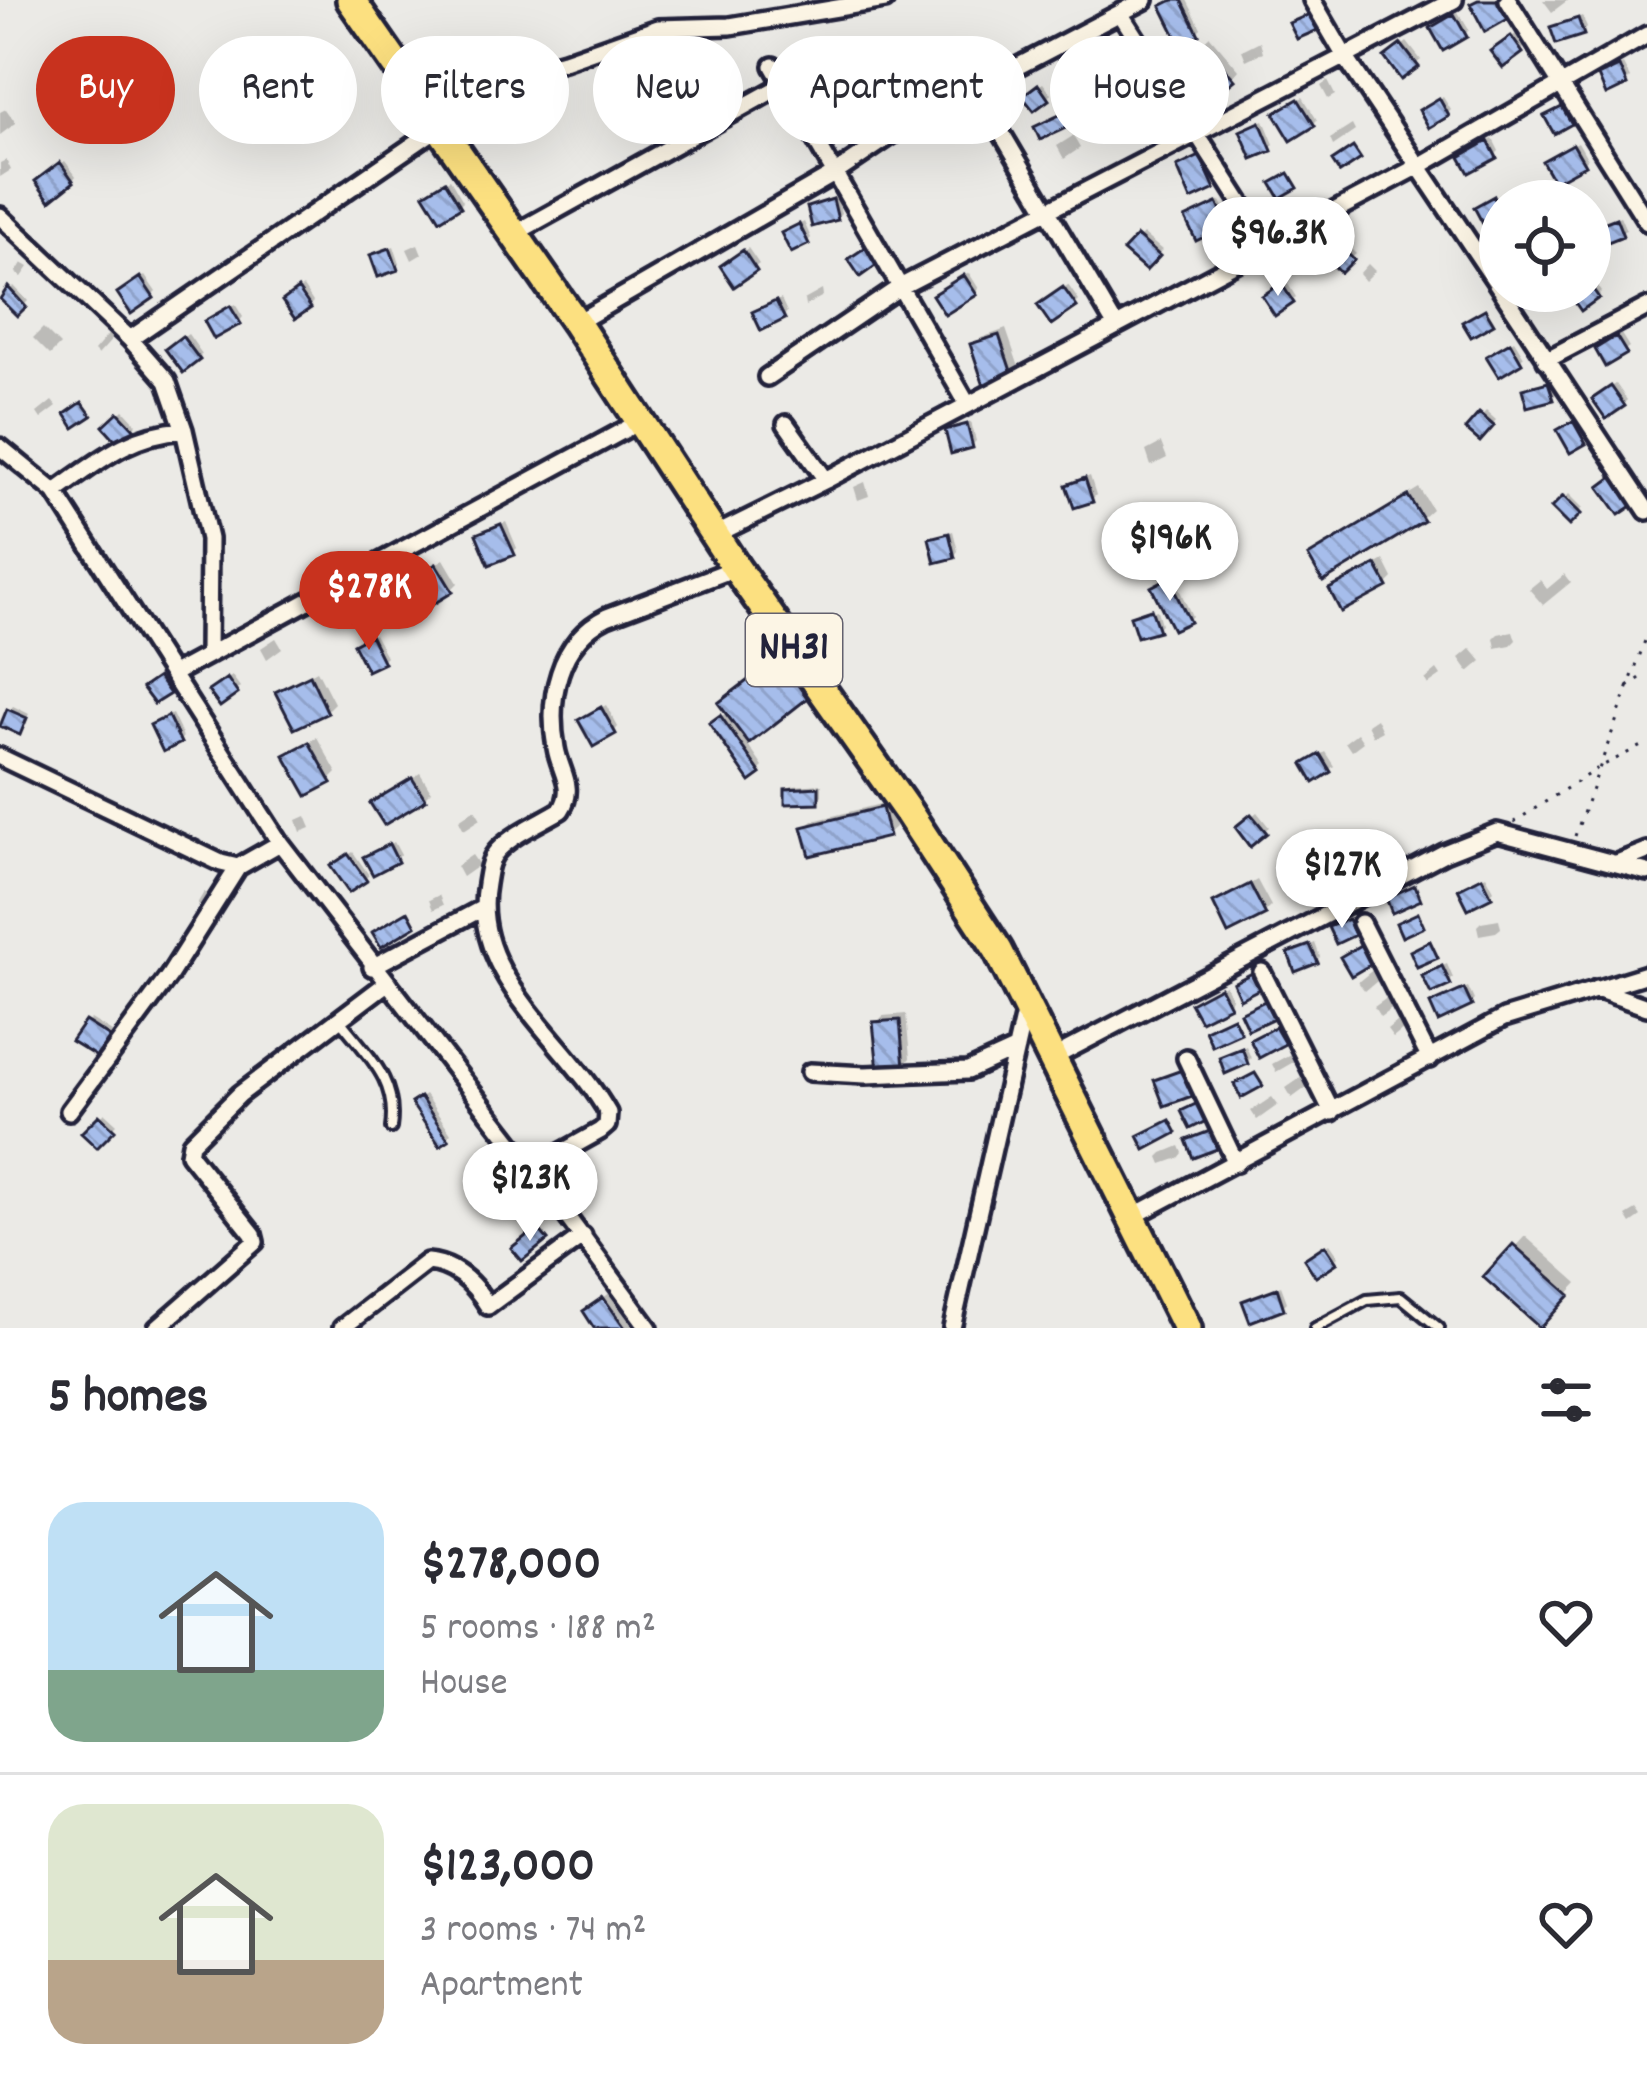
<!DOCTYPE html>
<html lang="en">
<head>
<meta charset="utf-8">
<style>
  :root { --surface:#fff; --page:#f2f2f3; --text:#2b2b33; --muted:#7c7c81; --line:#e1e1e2; --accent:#c8321e }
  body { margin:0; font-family:Dekko,sans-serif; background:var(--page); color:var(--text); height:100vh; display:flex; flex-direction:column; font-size:45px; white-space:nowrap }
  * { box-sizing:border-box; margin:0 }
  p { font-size:39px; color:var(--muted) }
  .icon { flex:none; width:66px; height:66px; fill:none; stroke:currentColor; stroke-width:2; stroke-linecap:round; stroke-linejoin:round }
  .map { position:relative; height:1328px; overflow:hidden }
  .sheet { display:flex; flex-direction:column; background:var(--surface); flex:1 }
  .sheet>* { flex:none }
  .hud { position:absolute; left:36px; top:36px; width:1575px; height:108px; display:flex; gap:24px }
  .buttons { position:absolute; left:1479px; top:180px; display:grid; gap:24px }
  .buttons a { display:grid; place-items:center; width:132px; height:132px; border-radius:50%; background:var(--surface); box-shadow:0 12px 48px #0002; font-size:60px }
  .price { position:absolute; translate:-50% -102px; padding:0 27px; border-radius:42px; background:#fff; color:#222; font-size:39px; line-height:78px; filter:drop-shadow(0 3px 6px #0008) }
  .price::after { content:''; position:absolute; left:50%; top:72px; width:36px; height:27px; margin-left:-18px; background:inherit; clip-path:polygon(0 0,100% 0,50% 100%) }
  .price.current { background:var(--accent); color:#fff }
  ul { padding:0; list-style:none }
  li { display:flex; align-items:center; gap:36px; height:300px; padding:0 48px }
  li+li { border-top:3px solid var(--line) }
  li span { display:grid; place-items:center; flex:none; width:336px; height:240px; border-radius:36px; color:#555 }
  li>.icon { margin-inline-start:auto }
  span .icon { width:144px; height:144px; fill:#fffc; stroke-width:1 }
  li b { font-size:51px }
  h2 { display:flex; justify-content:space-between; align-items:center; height:144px; padding:0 48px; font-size:51px }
  .pill { padding:0 42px; border-radius:54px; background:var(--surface); box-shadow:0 12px 48px #0002; font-size:42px; line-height:108px }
  .pill.current { background:var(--accent); color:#fff }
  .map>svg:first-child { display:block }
  .shadow { fill:#0003 }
  .building { fill:url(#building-back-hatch); stroke:#22223b; stroke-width:3 }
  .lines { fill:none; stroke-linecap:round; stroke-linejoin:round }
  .lane-casing { stroke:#22223b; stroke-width:16 }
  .street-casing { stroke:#22223b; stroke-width:24 }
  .highway-casing { stroke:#22223b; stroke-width:36 }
  .path { stroke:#22223b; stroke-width:3; stroke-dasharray:3 9; stroke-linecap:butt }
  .lane { stroke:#fcf5e5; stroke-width:8 }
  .street { stroke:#fcf5e5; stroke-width:15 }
  .highway { stroke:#fce080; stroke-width:27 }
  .labels { text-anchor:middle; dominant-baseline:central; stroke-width:9; stroke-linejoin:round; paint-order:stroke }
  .shield { fill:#fcf5e5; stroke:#63616e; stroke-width:3 }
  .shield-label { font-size:42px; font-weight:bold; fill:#22223b }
</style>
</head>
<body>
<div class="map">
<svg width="1647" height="1328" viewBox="0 0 1647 1328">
  <defs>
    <pattern id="building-back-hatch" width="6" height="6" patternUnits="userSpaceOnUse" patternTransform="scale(3)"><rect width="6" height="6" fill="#a6bdeb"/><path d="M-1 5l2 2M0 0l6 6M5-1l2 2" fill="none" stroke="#8fa2ca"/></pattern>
  </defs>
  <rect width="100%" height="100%" fill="#ebeae6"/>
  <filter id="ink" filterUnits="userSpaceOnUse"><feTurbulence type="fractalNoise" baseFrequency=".00833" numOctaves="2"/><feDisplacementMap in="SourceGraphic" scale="24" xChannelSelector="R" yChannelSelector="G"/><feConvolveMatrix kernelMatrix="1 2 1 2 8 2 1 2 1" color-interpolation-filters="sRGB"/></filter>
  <g filter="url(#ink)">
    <!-- shadow -->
    <path class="shadow" d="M1174 0H1187L1201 28 1197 32Z
      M1543 0H1568L1552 12Z
      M1458 12 1469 30 1465 34 1437 24Z
      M1582 16 1587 28 1582 33 1554 28Z
      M1516 34 1525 47 1521 51 1498 47Z
      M1210 36 1239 70 1233 77 1187 56Z
      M1260 41 1263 52 1246 60 1242 50Z
      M1407 42 1421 60 1402 75 1388 57Z
      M1097 58 1105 78 1101 82 1069 72Z
      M1623 64 1630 78 1626 82 1605 73Z
      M1153 71 1155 75 1151 79 1126 96 1124 92 1128 88Z
      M1328 81 1335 95 1328 99 1321 86Z
      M1043 83 1051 94 1047 98 1030 92Z
      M1116 97 1129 116 1125 119 1097 110Z
      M1303 97 1317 120 1313 124 1282 110Z
      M1443 97 1451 110 1447 114 1426 106Z
      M6 109 16 123 0 135V112Z
      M1264 120 1274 144 1270 148 1247 128Z
      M1352 125 1355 131 1333 146 1330 139Z
      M1073 136 1080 148 1064 159 1057 146Z
      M1493 139 1499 151 1495 155 1468 153Z
      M1578 142 1587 158 1583 163 1550 157Z
      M1205 154 1218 183 1214 187 1184 164Z
      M6 160 11 170 0 177V163Z
      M65 161 76 176 73 180 43 177Z
      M450 179 463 201 459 205 431 190Z
      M837 197 841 213 837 217 810 207Z
      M1221 201 1230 219 1226 223 1193 215Z
      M1620 216 1626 230 1595 244 1590 230Z
      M804 222 811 238 807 242 785 233Z
      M1143 234 1162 250 1146 267 1127 251Z
      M1337 235 1356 254 1341 268 1322 250Z
      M418 244 422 254 412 260 407 249Z
      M394 246 400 264 396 268 374 255Z
      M748 248 759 264 735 282 728 262Z
      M22 263 29 267 22 277 16 273Z
      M1368 264 1375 271 1365 281 1359 274Z
      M969 273 979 289 975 293 940 291Z
      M145 276 156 292 152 296 125 289Z
      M1590 276 1601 292 1597 296 1571 291H1590Z
      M1286 281 1296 297 1292 301 1270 292Z
      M1068 285 1079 301 1075 305 1045 301Z
      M14 286 28 301 17 312 2 297Z
      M303 287 313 302 309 306 290 297Z
      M822 290 823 296 805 306 804 300Z
      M781 299 787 312 783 317 760 309Z
      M235 304 243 317 239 322 212 317Z
      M43 328 60 345 50 355 33 338Z
      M1006 329 1019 367 1012 374 974 345 981 338Z
      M112 330 117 334 98 355 94 351Z
      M188 334 202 354 198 358 173 345Z
      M1621 334 1629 347 1606 363 1603 345Z
      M1514 340 1524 356 1520 360 1494 352Z
      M1552 380 1556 394 1552 398 1526 390Z
      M1616 384 1627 400 1623 404 1599 395Z
      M52 401 57 407 41 419 37 413Z
      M124 410 137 424 120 440 107 426Z
      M1486 411 1496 420 1480 438 1469 429Z
      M1578 419 1588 438 1584 442 1565 426Z
      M971 422 976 441 972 445 948 431Z
      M1161 443 1167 458 1151 466 1146 451Z
      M1090 476 1096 495 1092 499 1069 486Z
      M865 482 869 496 858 500 854 487Z
      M1419 488 1432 509 1422 518 1311 557 1321 547Z
      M1569 494 1583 508 1569 522 1555 508Z
      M506 522 517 548 513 552 479 535Z
      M953 531 958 551 954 556 932 539Z
      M444 559 458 583 451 590 416 576Z
      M1384 560 1393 578 1386 585 1333 590Z
      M1565 574 1571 582 1543 605 1529 589 1540 580 1547 589Z
      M1173 576 1192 616 1188 620 1159 583Z
      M1157 610 1161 624 1157 628 1134 617Z
      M1513 631 1516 640 1511 645 1496 648 1494 638 1498 634Z
      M374 634 386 656 382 660 361 641Z
      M276 638 282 648 267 659 261 648Z
      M1471 648 1482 661 1469 672 1459 658Z
      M788 650 816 686 746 742 763 767 759 771 717 719 728 712 731 694Z
      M317 670 334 703 327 710 279 692Z
      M1437 670 1441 676 1428 685 1425 680Z
      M163 675 172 687 168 691 150 684Z
      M232 676 240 687 220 703 216 687Z
      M606 705 618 727 614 732 586 717Z
      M13 706 29 714 19 731 9 711Z
      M172 714 183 737 179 741 157 721Z
      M1376 718 1382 731 1373 736 1367 724Z
      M1357 733 1363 742 1351 751 1345 742Z
      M317 737 337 773 330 780 288 755Z
      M1325 752 1334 766 1329 770 1311 761Z
      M420 773 431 791 424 798 374 803Z
      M822 784V795L818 800 788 790 792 786Z
      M888 802 895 827 887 834 805 828 813 821Z
      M475 809 481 819 464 830 459 820Z
      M1257 812 1269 827 1251 842 1239 827Z
      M306 816 311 828 301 832 297 820Z
      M394 842 401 855 374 871 371 854Z
      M353 852 369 875 365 879 338 862Z
      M472 855 479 865 462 877 456 866Z
      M1486 875 1494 890 1490 894 1466 885Z
      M1257 880 1271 906 1264 913 1216 904Z
      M204 892 213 897 207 909 197 904Z
      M439 895 443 905 433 910 429 900Z
      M1499 919 1501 928 1496 932 1479 935 1477 926 1481 922Z
      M1315 943 1320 957 1316 961 1292 954Z
      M1447 964 1453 978 1449 982 1430 972Z
      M1375 968 1382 977 1365 991 1358 982Z
      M1225 985 1232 999 1228 1003 1198 1000Z
      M1468 987 1474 1000 1470 1004 1438 1001Z
      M1391 995 1397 1005 1380 1017 1374 1007Z
      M906 1014 910 1058 903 1066 876 1023 883 1016Z
      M1403 1017 1409 1025 1393 1038 1387 1030Z
      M91 1019 112 1032 101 1049 87 1023Z
      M1280 1025 1287 1038 1283 1042 1257 1037Z
      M1246 1046 1251 1058 1247 1062 1222 1058Z
      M1294 1052 1297 1060 1276 1072 1272 1064Z
      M1186 1067 1195 1089 1190 1093 1157 1081Z
      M1305 1075 1311 1084 1292 1098 1286 1088Z
      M425 1095 451 1133 441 1141 419 1099Z
      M1272 1097 1278 1105 1257 1120 1251 1111Z
      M105 1113 117 1124 97 1144 85 1133Z
      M1180 1146 1183 1153 1179 1158 1162 1164 1159 1157 1163 1153Z
      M1636 1210 1641 1217 1631 1224 1626 1216Z
      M1525 1236 1578 1283 1539 1324 1487 1277Z
      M1330 1243 1339 1256 1317 1273 1312 1255Z
      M1281 1286 1287 1302 1283 1306 1245 1302Z
      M611 1292 636 1328H598L594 1305Z"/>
    <!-- building -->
    <path class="building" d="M1173 0H1182L1199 35 1180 44 1161 6Z
      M1478 0H1497L1508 19 1485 32 1470 4Z
      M1310 14 1318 30 1297 39 1289 23Z
      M1454 14 1467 37 1443 51 1430 28Z
      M1578 18 1584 35 1556 44 1550 27Z
      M1511 36 1523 53 1503 68 1490 51Z
      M1201 41 1235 80 1209 101 1176 62Z
      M1401 44 1419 67 1401 80 1384 57Z
      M1093 60 1103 85 1075 96 1065 72Z
      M1619 66 1627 85 1606 95 1598 76Z
      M1038 84 1049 100 1034 111 1022 96Z
      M1155 92 1162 106 1138 118 1131 105Z
      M1439 98 1449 116 1429 128 1419 110Z
      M1111 99 1127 122 1105 137 1089 114Z
      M1298 99 1315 126 1291 141 1274 113Z
      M1562 107 1572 124 1554 134 1544 116Z
      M1066 112 1072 125 1040 140 1034 127Z
      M1260 122 1272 151 1252 159 1240 131Z
      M1488 141 1497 158 1469 173 1460 157Z
      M1573 144 1585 165 1554 182 1542 161Z
      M1353 147 1361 159 1340 173 1332 161Z
      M1200 156 1215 189 1191 200 1177 167Z
      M60 162 74 182 50 201 35 181Z
      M1289 173 1298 188 1280 198 1271 183Z
      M445 181 461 207 440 220 424 194Z
      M1494 196 1500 215 1483 224 1474 207Z
      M833 199 838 220 812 227 807 207Z
      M1217 203 1228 225 1196 241 1185 218Z
      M1616 218 1623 236 1593 248 1590 228Z
      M799 224 809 244 791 253 781 233Z
      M1137 236 1160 256 1146 271 1123 251Z
      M1331 237 1354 260 1341 273 1318 250Z
      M869 245 881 262 860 277 848 259Z
      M390 248 398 270 378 277 370 255Z
      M743 250 757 271 734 287 720 266Z
      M964 275 977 295 945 315 932 295Z
      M140 277 154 298 131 314 117 293Z
      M1281 283 1294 303 1275 316 1262 296Z
      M1590 285 1599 298 1581 311 1567 291H1590Z
      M8 287 26 307 17 316 0 299Z
      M1063 287 1077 307 1051 325 1037 305Z
      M298 289 311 308 295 319 282 301Z
      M776 301 785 319 761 331 752 312Z
      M230 306 241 324 214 339 204 321Z
      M1485 309 1494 324 1471 337 1462 322Z
      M999 335 1013 377 984 386 970 344Z
      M182 336 200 360 183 373 165 349Z
      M1616 336 1627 354 1605 367 1595 349Z
      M1510 342 1522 363 1499 377 1486 356Z
      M1548 382 1554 400 1527 407 1522 389Z
      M1611 386 1625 406 1606 419 1592 399Z
      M82 402 92 416 74 428 65 414Z
      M118 412 135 430 119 444 103 426Z
      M1479 413 1494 426 1480 442 1465 429Z
      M1573 421 1586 444 1570 453 1557 430Z
      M967 424 973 448 951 454 945 430Z
      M1618 473 1638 502 1619 515 1599 487Z
      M1085 478 1093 502 1074 508 1066 485Z
      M1408 496 1424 521 1323 582 1308 556Z
      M1563 496 1581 514 1569 526 1551 508Z
      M501 524 515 555 489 565 476 534Z
      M949 533 955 558 935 563 929 538Z
      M436 564 453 592 422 611 405 582Z
      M1376 565 1388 587 1341 612 1329 589Z
      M1168 578 1190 622 1173 630 1151 587Z
      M1151 609 1159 631 1137 637 1130 616Z
      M370 635 384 663 367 671 353 644Z
      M777 658 808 698 749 744 718 703Z
      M310 675 328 713 294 729 275 692Z
      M158 677 170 694 154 704 142 688Z
      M227 678 238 694 220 707 208 691Z
      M601 707 616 734 593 747 578 720Z
      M7 709 27 718 20 735 0 726Z
      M720 715 761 774 750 782 709 723Z
      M168 716 181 743 163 752 150 725Z
      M309 742 332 783 307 796 284 755Z
      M1320 754 1331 772 1314 783 1303 764Z
      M412 778 426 800 384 825 370 803Z
      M819 787V803L785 804V789Z
      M882 807 889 837 810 856 802 827Z
      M1251 814 1267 833 1250 847 1235 827Z
      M389 844 398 862 373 875 363 857Z
      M348 854 367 881 349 893 330 866Z
      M1482 877 1492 897 1468 909 1458 889Z
      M1250 884 1266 915 1228 934 1213 903Z
      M1415 885 1421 900 1392 913 1386 898Z
      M408 911 416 926 381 947 372 932Z
      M1418 913 1424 927 1402 937 1396 923Z
      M1348 919 1355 935 1336 944 1328 927Z
      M1430 941 1438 958 1417 967 1410 951Z
      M1362 944 1373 963 1351 976 1340 957Z
      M1310 945 1318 963 1295 972 1288 953Z
      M1442 966 1451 985 1431 994 1422 976Z
      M1254 972 1261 988 1240 999 1233 983Z
      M1220 987 1230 1006 1200 1021 1190 1003Z
      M1464 989 1472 1006 1438 1022 1430 1004Z
      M1265 1001 1274 1018 1248 1030 1240 1013Z
      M1233 1017 1241 1033 1212 1046 1205 1030Z
      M900 1020 904 1068 878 1071 873 1022Z
      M85 1021 110 1037 97 1057 71 1041Z
      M1275 1027 1285 1044 1259 1058 1250 1040Z
      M1242 1048 1248 1064 1225 1074 1219 1057Z
      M1182 1070 1192 1096 1164 1106 1154 1080Z
      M1255 1073 1263 1086 1241 1098 1234 1084Z
      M420 1097 449 1140 440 1146 411 1103Z
      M1198 1103 1206 1121 1190 1129 1181 1111Z
      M99 1115 115 1130 97 1148 81 1133Z
      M1170 1120 1177 1133 1145 1150 1138 1136Z
      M1210 1131 1217 1149 1193 1158 1186 1140Z
      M511 1168 522 1181 493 1204 482 1190Z
      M537 1227 548 1240 522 1261 511 1248Z
      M1513 1244 1570 1295 1540 1328 1483 1277Z
      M1325 1245 1337 1263 1316 1277 1304 1259Z
      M1277 1288 1284 1309 1250 1322 1242 1301Z
      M603 1297 625 1328H594L583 1311Z"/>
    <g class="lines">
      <!-- lane casing -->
      <g class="lane-casing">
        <path id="lane" d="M340 1020C368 1056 398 1080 391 1128
          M1315 1328 1367 1300 1401 1297 1439 1328"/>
      </g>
      <!-- street casing -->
      <g class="street-casing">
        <path id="street" d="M1312 0 1344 55 1500 288
          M1508 0 1647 222
          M1120 13 1268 245
          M773 66 968 405
          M975 88 1115 325
          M420 101 564 61 658 28 730 26 885 0
          M0 216 130 339 167 381 184 430 209 539 208 654
          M512 235 781 86
          M1502 291 1647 511
          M576 323 834 174 945 99 961 96 1145 0
          M130 339 438 128
          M1546 360 1647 307
          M767 377 900 287 1454 0
          M786 424 826 480
          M0 447 55 492 280 843 532 1169 649 1328
          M55 492C99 461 128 434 184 430
          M715 535 826 480 1421 165 1647 35
          M173 674 641 421
          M0 757 221 863 238 867 280 843
          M1617 863 1647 851
          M1361 923 1430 1059
          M372 967 481 909
          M1262 972 1332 1112
          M1596 989 1647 1007
          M1054 1057 1444 853 1497 832 1647 872
          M1186 1058 1236 1163
          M810 1072 865 1075 968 1071 1016 1049
          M69 1111 169 976 238 867
          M532 1169 600 1131 607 1125 608 1113C568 1041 469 977 486 884 488 872 489 859 498 850 515 833 541 822 561 810 576 787 560 772 556 748 547 699 558 641 607 617L736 568
          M1132 1217 1504 1018 1647 974
          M157 1328 255 1242 253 1234 189 1154 191 1143 240 1094 387 983
          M342 1328 427 1262C454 1264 474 1283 488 1306L583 1236
          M952 1328 1025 1009"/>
      </g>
      <!-- highway casing -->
      <g class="highway-casing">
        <path id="highway" d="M351 0 576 323 736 568 908 812 998 950 1187 1328"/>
      </g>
      <!-- path -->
      <path class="path" d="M1628 687 1647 673
        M1514 822 1598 768 1647 743
        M1575 836 1647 635"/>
      <!-- lane -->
      <use href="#lane" class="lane"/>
      <!-- street -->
      <use href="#street" class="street"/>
      <!-- highway -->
      <use href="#highway" class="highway"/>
    </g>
  </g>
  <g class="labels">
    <!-- shield labels -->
    <rect class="shield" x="746" y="614" width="96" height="72" rx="9"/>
    <g class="shield-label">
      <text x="794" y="650">NH31</text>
    </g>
  </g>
</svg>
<div class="buttons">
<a><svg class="icon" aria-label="locate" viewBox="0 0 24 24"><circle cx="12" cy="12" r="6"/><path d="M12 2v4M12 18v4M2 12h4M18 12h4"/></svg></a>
</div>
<b class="price" style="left:1278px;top:299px">$96.3K</b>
<b class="price" style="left:1170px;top:604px">$196K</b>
<b class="price current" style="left:369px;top:653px">$278K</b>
<b class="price" style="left:1342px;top:931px">$127K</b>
<b class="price" style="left:530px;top:1244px">$123K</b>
<div class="hud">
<a class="pill current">Buy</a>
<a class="pill">Rent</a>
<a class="pill">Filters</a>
<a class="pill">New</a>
<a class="pill">Apartment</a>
<a class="pill">House</a>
</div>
</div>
<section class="sheet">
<h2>5 homes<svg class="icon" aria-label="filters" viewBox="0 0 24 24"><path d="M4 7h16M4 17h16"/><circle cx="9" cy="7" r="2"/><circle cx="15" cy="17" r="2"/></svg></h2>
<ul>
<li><span style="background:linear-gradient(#bfe0f5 70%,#7fa58c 0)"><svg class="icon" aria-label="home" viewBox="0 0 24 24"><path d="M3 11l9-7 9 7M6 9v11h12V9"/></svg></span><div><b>$278,000</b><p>5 rooms · 188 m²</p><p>House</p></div><svg class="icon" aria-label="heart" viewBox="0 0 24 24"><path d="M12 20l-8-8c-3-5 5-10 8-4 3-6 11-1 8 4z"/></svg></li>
<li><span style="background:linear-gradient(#dfe7d0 65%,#b9a48a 0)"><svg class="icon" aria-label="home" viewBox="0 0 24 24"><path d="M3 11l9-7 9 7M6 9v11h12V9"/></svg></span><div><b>$123,000</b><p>3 rooms · 74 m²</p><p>Apartment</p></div><svg class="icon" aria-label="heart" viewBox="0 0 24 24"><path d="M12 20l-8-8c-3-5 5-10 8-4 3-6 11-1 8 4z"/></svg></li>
</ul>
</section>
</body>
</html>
